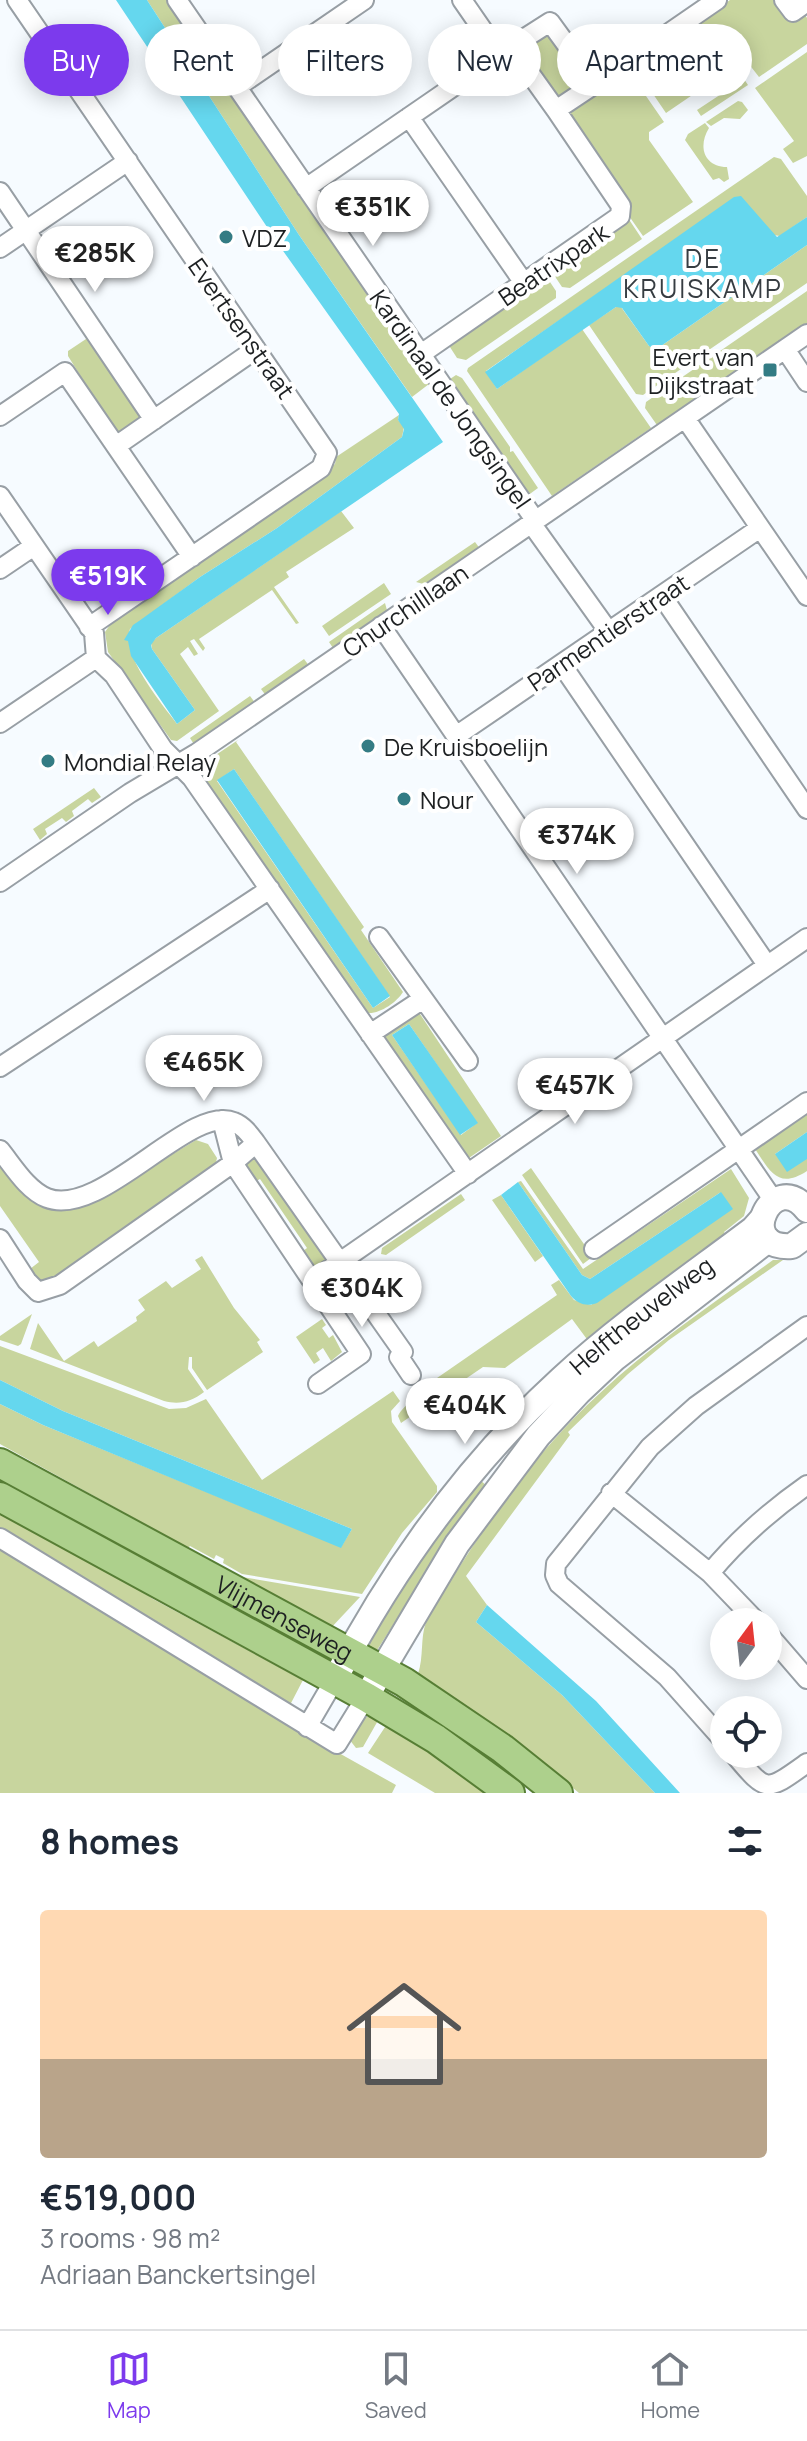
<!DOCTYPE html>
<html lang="en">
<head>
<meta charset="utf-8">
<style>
  :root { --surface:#fff; --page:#f6f6f7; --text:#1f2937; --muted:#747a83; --line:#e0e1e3; --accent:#7c3aed }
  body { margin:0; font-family:Manrope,sans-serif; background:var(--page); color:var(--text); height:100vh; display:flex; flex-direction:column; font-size:30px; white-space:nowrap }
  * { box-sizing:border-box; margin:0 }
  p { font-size:26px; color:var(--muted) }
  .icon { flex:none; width:44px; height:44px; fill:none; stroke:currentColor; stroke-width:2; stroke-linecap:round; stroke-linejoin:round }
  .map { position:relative; height:1793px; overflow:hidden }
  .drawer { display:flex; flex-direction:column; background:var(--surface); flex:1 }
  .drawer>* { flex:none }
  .guide { position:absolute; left:24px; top:24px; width:760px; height:72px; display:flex; gap:16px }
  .needle { width:52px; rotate:15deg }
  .fabs { position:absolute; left:710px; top:1608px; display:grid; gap:16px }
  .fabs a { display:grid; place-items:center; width:72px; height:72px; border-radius:50%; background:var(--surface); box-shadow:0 4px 20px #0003; font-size:40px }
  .price { position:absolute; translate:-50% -68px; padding:0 18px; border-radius:28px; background:#fff; color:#222; font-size:26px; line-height:52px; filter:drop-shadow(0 2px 4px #0008) }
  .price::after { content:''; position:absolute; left:50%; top:48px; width:24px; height:18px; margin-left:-12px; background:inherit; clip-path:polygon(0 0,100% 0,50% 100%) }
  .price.current { background:var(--accent); color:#fff }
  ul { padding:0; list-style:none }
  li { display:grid; align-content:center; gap:16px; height:424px; padding:0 40px }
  li span { display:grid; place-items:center; height:248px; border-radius:8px; color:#555 }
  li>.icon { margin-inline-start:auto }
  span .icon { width:144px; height:144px; fill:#fffc; stroke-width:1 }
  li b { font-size:34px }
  h2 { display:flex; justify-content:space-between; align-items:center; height:96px; padding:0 40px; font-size:34px }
  .chip { padding:0 28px; border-radius:36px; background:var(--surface); box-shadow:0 4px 20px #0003; font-size:28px; line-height:72px }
  .chip.current { background:var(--accent); color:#fff }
  .tab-bar { display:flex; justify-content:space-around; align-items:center; height:112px; border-top:2px solid var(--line); background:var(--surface); font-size:22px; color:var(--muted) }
  .tab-bar a { display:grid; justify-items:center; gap:4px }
  .tab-bar .current { color:var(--accent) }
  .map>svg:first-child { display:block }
  .green { fill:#c8d59e; fill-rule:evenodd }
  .water { fill:#65d7ee }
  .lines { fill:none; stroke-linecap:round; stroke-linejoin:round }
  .street-casing { stroke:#989fa5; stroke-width:22 }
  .secondary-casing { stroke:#989fa5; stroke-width:28 }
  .primary-casing { stroke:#577e35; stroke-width:32 }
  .street { stroke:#fff; stroke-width:18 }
  .secondary { stroke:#fff; stroke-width:24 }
  .primary { stroke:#add08c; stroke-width:28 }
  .poi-dot { fill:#347c84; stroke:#fff; stroke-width:3 }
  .labels { text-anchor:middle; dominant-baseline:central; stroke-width:8; stroke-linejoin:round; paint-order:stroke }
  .poi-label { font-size:24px; fill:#1d2022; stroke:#fff; text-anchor:start }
  .street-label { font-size:24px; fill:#1d2022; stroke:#fff }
  .neighbourhood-label { font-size:26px; letter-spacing:2px; fill:#373d42; stroke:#fff }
</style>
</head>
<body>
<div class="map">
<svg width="807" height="1793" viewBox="0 0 807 1793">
  <rect width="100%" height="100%" fill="#f6fbff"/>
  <!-- green -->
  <path class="green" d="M147 0H170L429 384 412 397 299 235Z
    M730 0H774L782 12 804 13 807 18V44L759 77 745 59 666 113 634 66Z
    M545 34 550 35 581 77 580 85 563 97 555 96 527 57 526 47Z
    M807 52V156L793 163 783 149 794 141 755 88Z
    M628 70 664 122 649 132V140L693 202 643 236 629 216 630 207 571 121V113L574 107Z
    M744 79 748 85 701 116 697 110Z
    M738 101 742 102 748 110 740 119 724 118 711 126 706 122Z
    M705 123 709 128C698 146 703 166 727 167L729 179 724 182 719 178 713 180 685 140 688 134Z
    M774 157 781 159 807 196V217L780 236 773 235 613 283 486 371 497 389 582 329 651 428 552 496 467 371 468 368Z
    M628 218 642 239 570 288 562 287 552 272Z
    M807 245V283L643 395 636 394 589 325 616 307H621L649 346H661Z
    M546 276 556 291V298L466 360 457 358 448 344Z
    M807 291V326L659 428 645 408 646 402Z
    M86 339 94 340 144 414 121 431H115L68 356V351Z
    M456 375 462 378 510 447V452L513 451 538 488 527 496 447 381Z
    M399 415 398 420 404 427 402 437 277 528 200 577 130 629C121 655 161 703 177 724L195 710 152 649 151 643 156 638 341 511 354 528 286 572 289 577 274 587 299 623 296 624 272 590 199 639 205 648 203 651 194 639 190 641 198 654 194 656 188 647 180 654 219 711 177 741 171 740 108 652 105 632 112 622 110 618 335 464 336 457Z
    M475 542 481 550 427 585 416 582Z
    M384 583 391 594 329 636 322 626Z
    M385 603 388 614 335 651 329 642Z
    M304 659 310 667 267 697 261 689Z
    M250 696 256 704 195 746 190 738Z
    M238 740 236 742 364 927 361 930 403 992C397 1002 380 1014 368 1013L366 1017 198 775 202 772 204 763ZM234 769 390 997 373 1008 217 781Z
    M94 788 101 797 92 803 88 799 72 811 74 816 66 822 62 818 45 829 47 834 40 840 33 829Z
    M416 1012 420 1014 501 1136 466 1160 385 1042V1032ZM409 1024 477 1123 461 1135 392 1035Z
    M807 1109V1132L775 1154 807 1159V1171C778 1190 770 1171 755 1149Z
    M196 1140 208 1144 217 1158 215 1167 55 1278 45 1282 36 1277 30 1269 39 1262 0 1206V1161C28 1189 44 1220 88 1205Z
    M252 1158H260L327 1258 318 1267 313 1268 299 1254 307 1248 260 1179 251 1184 245 1165Z
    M531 1168 586 1247 591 1258 583 1264 522 1175Z
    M731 1169 749 1198 744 1216 724 1232 726 1235 662 1281 589 1342 572 1319 505 1368 483 1367 401 1423 398 1416C404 1404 417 1400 420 1386L424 1387 557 1295 551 1285 559 1280 574 1300 591 1305 721 1192 590 1279 582 1275 518 1182 521 1181 583 1269Z
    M461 1194 465 1200 386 1255 381 1254 382 1248Z
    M501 1195 543 1256 535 1262 492 1200Z
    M202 1256 234 1308 260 1340 257 1342 263 1352 207 1390 192 1368V1357H189L188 1369 204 1392C191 1402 179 1405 164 1401L30 1349 38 1323 64 1361 94 1341 98 1347 137 1321 136 1317 145 1310 138 1300 166 1281 172 1288 201 1269 195 1260Z
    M773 1260H783L669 1340 628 1374 568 1432 570 1435 466 1576 487 1605 476 1622 562 1695 655 1793H579L517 1741 418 1674C424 1656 420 1639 426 1622 473 1541 529 1458 599 1394 652 1344 714 1303 773 1260Z
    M32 1314 21 1344 18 1346 0 1340V1336Z
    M322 1319 326 1325 322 1328 329 1338 333 1335 342 1352 331 1361 323 1348 316 1353 320 1360 314 1364 296 1337Z
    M0 1346 169 1409 186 1408 206 1399 262 1480 393 1391 400 1401 391 1411 392 1422 437 1486V1492L402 1533 362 1594 242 1574 223 1563 224 1559 216 1555 214 1559 190 1546 188 1548 0 1444V1404L43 1425 341 1547 352 1529 63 1411 0 1380Z
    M480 1480 487 1486 443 1546 374 1655 365 1645 373 1632 437 1534Z
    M0 1505 90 1557 153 1599 303 1680 290 1705 287 1706 0 1531Z
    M0 1548 296 1729 396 1785 392 1793H0Z
    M242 1577 360 1597 330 1629C299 1617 272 1593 242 1577Z
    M369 1716 380 1717 363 1747 356 1748 349 1739 360 1720Z
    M387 1724H390L490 1793H435L368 1753Z"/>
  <!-- water -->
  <path class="water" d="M116 0H147L299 235 443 442 156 638 151 645 152 649 195 710 177 724 131 656 128 641 124 640 133 625 139 621 200 577 277 528 402 437 404 429 398 420 399 414 281 248Z
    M741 196 777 237 807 217V245L661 346 654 349 649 346 622 308 616 307 497 389 485 372 734 197Z
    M234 769 390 996 373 1008 217 780Z
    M409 1024 478 1123 460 1135 392 1035Z
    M807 1132V1159L787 1172 775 1154Z
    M518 1182 582 1275 590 1279 721 1192 733 1209 597 1303C587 1307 578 1304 571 1296L501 1195Z
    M0 1380 63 1411 352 1529 341 1548 43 1425 0 1404Z
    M487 1605 596 1701 680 1793H655L562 1695 476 1622Z"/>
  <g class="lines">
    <!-- street casing -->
    <g class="street-casing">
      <path id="street" d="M17 0 327 453 321 468 89 627
        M177 0 535 520
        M462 0 500 55
        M784 0 793 12 807 2
        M595 84 717 0
        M237 87 364 0
        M409 117 524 283
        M306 188 511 47
        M0 192 154 420
        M0 248 128 161
        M785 349 807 382
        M421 354 620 216 621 206 556 110 595 84 550 22 511 47 556 110
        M0 416 65 372 192 557
        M685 418 807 596
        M116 446 256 349
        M0 496 94 633 96 658 114 675 163 749 192 778 468 1174
        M531 523 609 632
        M0 569 34 546
        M662 596 807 809
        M381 626 774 1201
        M562 665 767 965
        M0 723 96 658
        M456 736 760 528
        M0 882 130 793 197 753 807 334
        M379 937 468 1061
        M370 1034 423 999
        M0 1067 270 889
        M222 1120 233 1163 256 1143
        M0 1150C13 1166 27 1190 47 1198 101 1219 190 1103 234 1122 244 1126 250 1135 256 1143L403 1352 399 1357 411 1375
        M0 1239 27 1281 38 1292 60 1285 233 1163 361 1354 318 1384
        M594 1249 807 1102
        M314 1280 807 938
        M611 1493 710 1573 757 1622
        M0 1538 337 1744 366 1697
        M710 1573C739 1538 770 1511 807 1485
        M768 1634 807 1679
        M307 1727 335 1679
        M724 1741 667 1677 559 1584 555 1575 556 1564 650 1447 696 1406 807 1326
        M734 1754C767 1793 765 1793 807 1763"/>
    </g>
    <!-- secondary casing -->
    <g class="secondary-casing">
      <g id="secondary">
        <path d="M807 1210C773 1166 733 1250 792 1246L807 1235"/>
        <path id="s1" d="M335 1679C393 1569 469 1463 561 1379 621 1324 688 1278 753 1229L761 1220"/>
        <path d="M366 1697 457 1544 538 1436 579 1392 614 1359 768 1240"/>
      </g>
    </g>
    <!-- primary casing -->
    <g class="primary-casing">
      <g id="primary">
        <path id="s2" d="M0 1463 404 1682 503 1749 558 1793"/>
        <path d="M0 1497 366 1697 436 1739 510 1793"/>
      </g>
    </g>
    <!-- street -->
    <use href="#street" class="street"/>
    <!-- secondary -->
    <use href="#secondary" class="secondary"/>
    <!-- primary -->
    <use href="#primary" class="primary"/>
  </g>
  <!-- markers -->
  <g class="poi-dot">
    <circle cx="226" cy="237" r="8"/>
    <rect x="762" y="362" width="16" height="16" rx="4"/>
    <circle cx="368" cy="746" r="8"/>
    <circle cx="48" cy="761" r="8"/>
    <circle cx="404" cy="799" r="8"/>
  </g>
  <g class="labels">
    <!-- poi labels -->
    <g class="poi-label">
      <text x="242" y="237">VDZ</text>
      <text x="754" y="356" text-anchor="end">Evert van<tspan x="754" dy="28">Dijkstraat</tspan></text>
      <text x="384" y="746">De Kruisboelijn</text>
      <text x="64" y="761">Mondial Relay</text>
      <text x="420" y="799">Nour</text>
    </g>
    <!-- street labels -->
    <g class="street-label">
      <text transform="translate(553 264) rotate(-34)">Beatrixpark</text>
      <text transform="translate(242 328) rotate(55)">Evertsenstraat</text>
      <text transform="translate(451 399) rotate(55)">Kardinaal de Jongsingel</text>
      <text transform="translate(405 610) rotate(-34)">Churchilllaan</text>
      <text transform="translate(608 632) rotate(-34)">Parmentierstraat</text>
      <text stroke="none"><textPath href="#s1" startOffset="480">Helftheuvelweg</textPath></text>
      <text stroke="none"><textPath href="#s2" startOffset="324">Vlijmenseweg</textPath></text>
    </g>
    <!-- neighbourhood labels -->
    <g class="neighbourhood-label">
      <text x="703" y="258">DE<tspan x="703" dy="30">KRUISKAMP</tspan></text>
    </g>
  </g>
</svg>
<div class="fabs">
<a><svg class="needle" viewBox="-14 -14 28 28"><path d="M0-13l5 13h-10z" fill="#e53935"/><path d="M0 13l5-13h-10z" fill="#747a83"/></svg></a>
<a><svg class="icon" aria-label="locate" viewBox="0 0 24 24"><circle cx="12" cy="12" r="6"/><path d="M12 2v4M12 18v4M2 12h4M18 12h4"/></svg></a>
</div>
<b class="price" style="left:373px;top:248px">€351K</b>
<b class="price" style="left:95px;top:294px">€285K</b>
<b class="price current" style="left:108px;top:617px">€519K</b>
<b class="price" style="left:577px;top:876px">€374K</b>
<b class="price" style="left:204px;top:1103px">€465K</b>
<b class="price" style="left:575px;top:1126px">€457K</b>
<b class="price" style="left:362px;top:1329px">€304K</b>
<b class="price" style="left:465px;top:1446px">€404K</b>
<div class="guide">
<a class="chip current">Buy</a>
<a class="chip">Rent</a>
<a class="chip">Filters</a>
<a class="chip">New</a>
<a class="chip">Apartment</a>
</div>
</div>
<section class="drawer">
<h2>8 homes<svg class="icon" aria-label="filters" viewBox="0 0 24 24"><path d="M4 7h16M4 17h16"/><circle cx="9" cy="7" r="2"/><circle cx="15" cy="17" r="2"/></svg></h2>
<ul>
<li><span style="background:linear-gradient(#ffd9b3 60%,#b9a48a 0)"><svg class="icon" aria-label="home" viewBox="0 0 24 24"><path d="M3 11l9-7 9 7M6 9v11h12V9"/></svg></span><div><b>€519,000</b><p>3 rooms · 98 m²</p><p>Adriaan Banckertsingel</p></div></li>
</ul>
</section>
<nav class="tab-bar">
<a class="current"><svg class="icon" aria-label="map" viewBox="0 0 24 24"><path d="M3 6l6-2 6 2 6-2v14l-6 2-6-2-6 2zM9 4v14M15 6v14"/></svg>Map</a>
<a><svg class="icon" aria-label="saved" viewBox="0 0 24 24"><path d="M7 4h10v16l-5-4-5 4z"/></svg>Saved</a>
<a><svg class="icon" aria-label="home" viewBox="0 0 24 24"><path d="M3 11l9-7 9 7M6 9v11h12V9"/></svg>Home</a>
</nav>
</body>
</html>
